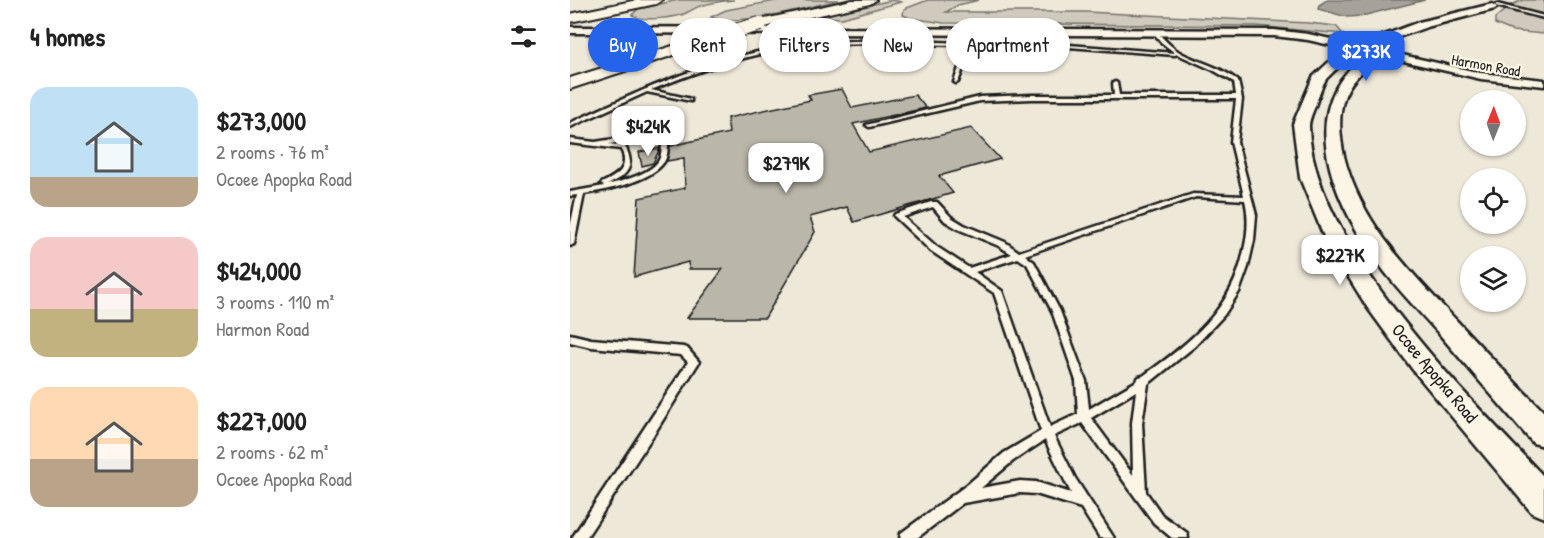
<!DOCTYPE html>
<html lang="en">
<head>
<meta charset="utf-8">
<style>
  :root { --surface:#fff; --page:#f6f6f6; --text:#222; --muted:#767676; --accent:#2563eb }
  body { margin:0; font-family:"Patrick Hand",sans-serif; background:var(--page); color:var(--text); height:100vh; display:flex; flex-direction:column; font-size:22px; white-space:nowrap }
  * { box-sizing:border-box; margin:0 }
  p { font-size:20px; color:var(--muted) }
  .icon { flex:none; width:33px; height:33px; fill:none; stroke:currentColor; stroke-width:2; stroke-linecap:round; stroke-linejoin:round }
  .map { position:relative; flex:1; overflow:hidden }
  .side { display:flex; flex-direction:column; background:var(--surface); width:570px }
  .side>* { flex:none }
  .hud { position:absolute; left:18px; top:18px; width:570px; height:54px; display:flex; gap:12px }
  .needle { width:39px; rotate:1deg }
  .fabs { position:absolute; left:890px; top:90px; display:grid; gap:12px }
  .fabs a { display:grid; place-items:center; width:66px; height:66px; border-radius:50%; background:var(--surface); box-shadow:0 2px 4px #0004; font-size:30px }
  .price { position:absolute; translate:-50% -51px; padding:0 14px; border-radius:12px; background:#fff; color:#222; font-size:20px; line-height:39px; filter:drop-shadow(0 2px 3px #0008) }
  .price::after { content:''; position:absolute; left:50%; top:36px; width:18px; height:14px; margin-left:-9px; background:inherit; clip-path:polygon(0 0,100% 0,50% 100%) }
  .price.on { background:var(--accent); color:#fff }
  ul { padding:0; list-style:none }
  li { display:flex; align-items:center; gap:18px; height:150px; padding:0 30px }
  li span { display:grid; place-items:center; flex:none; width:168px; height:120px; border-radius:18px; color:#555 }
  li>.icon { margin-inline-start:auto }
  span .icon { width:72px; height:72px; fill:#fffc; stroke-width:1 }
  li b { font-size:26px }
  h2 { display:flex; justify-content:space-between; align-items:center; height:72px; padding:0 30px; font-size:26px }
  .chip { padding:0 21px; border-radius:27px; background:var(--surface); box-shadow:0 2px 4px #0004; font-size:21px; line-height:54px }
  .chip.on { background:var(--accent); color:#fff }
  main { display:flex; flex:1; min-height:0 }
  .map>svg:first-child { display:block }
  .green { fill:#cfcabd; stroke:#76736c; stroke-width:1.5 }
  .water { fill:#a7a299; stroke:#6f6c67; stroke-width:1.5 }
  .building { fill:#bab6aa; stroke:#1c1c1c; stroke-width:1.5 }
  .lines { fill:none; stroke-linecap:round; stroke-linejoin:round }
  .lane-casing { stroke:#1c1c1c; stroke-width:5 }
  .street-casing { stroke:#1c1c1c; stroke-width:5 }
  .secondary-casing { stroke:#1c1c1c; stroke-width:5 }
  .highway-casing { stroke:#1c1c1c; stroke-width:4 }
  .lane { fill:#fcf5e5; fill-rule:evenodd }
  .street { fill:#fcf5e5; fill-rule:evenodd }
  .secondary { fill:#fcf5e5; fill-rule:evenodd }
  .highway { fill:#fcf5e5; fill-rule:evenodd }
  .highway-bridge-casing { stroke:#1c1c1c; stroke-width:16; stroke-linecap:butt }
  .highway-bridge { stroke:#fcf5e5; stroke-width:14 }
  .labels { text-anchor:middle; dominant-baseline:central; stroke-width:4.5; stroke-linejoin:round; paint-order:stroke }
  .far-street-label { font-size:15px; fill:#1c1c1c; stroke:#fcf5e5 }
  .street-label { font-size:18px; fill:#1c1c1c; stroke:#fcf5e5 }
</style>
</head>
<body>
<main>
<section class="side">
<h2>4 homes<svg class="icon" aria-label="filters" viewBox="0 0 24 24"><path d="M4 7h16M4 17h16"/><circle cx="9" cy="7" r="2"/><circle cx="15" cy="17" r="2"/></svg></h2>
<ul>
<li><span style="background:linear-gradient(#bfe0f5 75%,#b9a48a 0)"><svg class="icon" aria-label="home" viewBox="0 0 24 24"><path d="M3 11l9-7 9 7M6 9v11h12V9"/></svg></span><div><b>$273,000</b><p>2 rooms · 76 m²</p><p>Ocoee Apopka Road</p></div></li>
<li><span style="background:linear-gradient(#f6c9c9 60%,#c2b280 0)"><svg class="icon" aria-label="home" viewBox="0 0 24 24"><path d="M3 11l9-7 9 7M6 9v11h12V9"/></svg></span><div><b>$424,000</b><p>3 rooms · 110 m²</p><p>Harmon Road</p></div></li>
<li><span style="background:linear-gradient(#ffd9b3 60%,#b9a48a 0)"><svg class="icon" aria-label="home" viewBox="0 0 24 24"><path d="M3 11l9-7 9 7M6 9v11h12V9"/></svg></span><div><b>$227,000</b><p>2 rooms · 62 m²</p><p>Ocoee Apopka Road</p></div></li>
</ul>
</section>
<div class="map">
<svg width="974" height="538" viewBox="0 0 974 538">
  <rect width="100%" height="100%" fill="#eee8d9"/>
  <filter id="ink" filterUnits="userSpaceOnUse"><feTurbulence type="fractalNoise" baseFrequency=".0167" numOctaves="2"/><feDisplacementMap in="SourceGraphic" scale="12" xChannelSelector="R" yChannelSelector="G"/><feConvolveMatrix kernelMatrix="1 2 1 2 8 2 1 2 1" color-interpolation-filters="sRGB"/></filter>
  <g filter="url(#ink)">
    <!-- green -->
    <path class="green" d="M108 0H164C153 1 142 2 131 6 125 7 123 10 118 12 108 18 72 22 62 15L68 9Z
      M211 0H269C242 6 164 28 141 17L156 10Z
      M323 0 331 2 272 18 253 17 265 12Z
      M358 0H409L388 5 376 12H515L738 23 766 26 773 34 686 26 374 23 340 18 333 15 334 9Z
      M953 0H974V34L942 31 925 24V18L941 5Z"/>
    <!-- water -->
    <path class="water" d="M757 0H855L792 16 777 17 748 9 749 5Z"/>
    <!-- building -->
    <path class="building" d="M272 89 282 108 345 95 356 108 283 124 299 152 401 128 430 159 369 176 383 193 284 222 277 207 240 217 245 232 195 318H117L153 269H119L118 262 64 277 69 198 115 188 114 158 97 161 100 146 159 133 157 118 241 100 238 95Z
      M90 148 83 163 72 166 69 152Z"/>
    <g class="lines">
      <!-- lane casing -->
      <g class="lane-casing">
        <path id="lane" d="M927 4 974 16V18L926 6Z
          M412 30 414 31 411 43 485 44 605 53 591 42 583 32 585 31C594 38 600 47 611 53 630 63 652 67 668 81L672 99 667 142 686 215 684 240 678 267 669 292 654 315 625 346 578 384 572 423 576 492 592 515 617 533 618 538H602L584 523 512 423 484 436 505 478 544 538H530L511 508 466 494 450 493 393 503 347 538H330L331 533 398 484 434 453 471 431 424 293 361 251 324 216 325 214 361 202H367L381 217 394 225 435 242 449 252 623 194 674 196 661 142 666 99H462L410 101 299 127 296 125 410 97 462 95H544L543 83 545 82 547 83 549 95H666L664 82 643 70 607 54 605 55 485 46 402 45 388 82 386 83 384 82 397 45C338 45 277 39 218 49 170 56 126 72 81 90L121 99V101L77 92 0 127V123C70 91 142 57 220 46 282 37 345 42 407 43L410 31ZM626 197 675 200C679 217 678 233 674 250 663 309 620 343 573 376L569 377 565 382 519 409 516 381 490 311 464 262 455 255ZM363 207 375 221 388 229 429 246 442 254 399 268 367 247 333 217ZM448 258 457 264 482 311 506 381 508 414 480 427 432 291 405 272ZM566 391 562 423 563 475 521 418ZM475 440 501 493 466 482 450 481 411 488 443 461Z
          M77 134 95 137 98 139C98 147 98 156 94 162 80 182 36 190 14 194L4 244 0 246V227L7 195 0 196V192L34 186 31 184 32 183C48 175 60 168 51 149L0 143V139L25 142ZM77 138 92 140C92 146 92 154 89 160 81 174 52 181 37 185 57 176 66 167 55 146L39 144Z
          M0 334 21 339 114 347 117 348 129 362 86 431 16 538H2L118 362 111 355 21 347 0 342Z"/>
      </g>
      <!-- street casing -->
      <g class="street-casing">
        <path id="street" d="M806 49 911 73 974 80V86L911 79 803 54V50Z"/>
      </g>
      <!-- secondary casing -->
      <g class="secondary-casing">
        <path id="secondary" d="M922 4 927 7 925 9 857 27 801 47H810L816 51C801 67 783 73 774 98 768 116 770 138 774 156 791 224 840 271 886 320 915 351 944 382 974 412V446L963 443C932 407 901 371 871 336 850 312 827 289 808 263 764 203 721 108 797 54 783 51 765 70 756 79 752 85 750 93 747 100 745 108 739 118 739 126 741 242 897 396 974 477V518L962 513 843 370 797 307 755 239 730 178 723 124 743 77 759 62 778 49 738 40 704 36 0 33V27L704 30 738 34 788 45 849 22Z"/>
      </g>
      <!-- highway casing -->
      <g class="highway-casing">
        <path id="highway" d="M67 0H92L86 4 0 22V14Z
          M282 0H306L300 4 190 28 183 24 190 20Z
          M154 30 159 31 161 34 159 37 0 89V78Z"/>
      </g>
      <!-- lane -->
      <use href="#lane" class="lane"/>
      <!-- street -->
      <use href="#street" class="street"/>
      <!-- secondary -->
      <use href="#secondary" class="secondary"/>
      <!-- highway -->
      <use href="#highway" class="highway"/>
      <!-- highway-bridge casing -->
      <g class="highway-bridge-casing">
        <path id="highway-bridge" d="M154 34 190 24"/>
      </g>
      <!-- highway-bridge -->
      <use href="#highway-bridge" class="highway-bridge"/>
    </g>
  </g>
  <g class="labels">
    <!-- far-street labels -->
    <g class="far-street-label">
      <text transform="translate(916 65) rotate(10)">Harmon Road</text>
    </g>
    <!-- street labels -->
    <g class="street-label">
      <text transform="translate(865 373) rotate(50)">Ocoee Apopka Road</text>
    </g>
  </g>
</svg>
<div class="fabs">
<a><svg class="needle" viewBox="-14 -14 28 28"><path d="M0-13l5 13h-10z" fill="#e53935"/><path d="M0 13l5-13h-10z" fill="#767676"/></svg></a>
<a><svg class="icon" aria-label="locate" viewBox="0 0 24 24"><circle cx="12" cy="12" r="6"/><path d="M12 2v4M12 18v4M2 12h4M18 12h4"/></svg></a>
<a><svg class="icon" aria-label="layers" viewBox="0 0 24 24"><path d="M12 4l9 5-9 5-9-5zM3 14l9 5 9-5"/></svg></a>
</div>
<b class="price on" style="left:796px;top:82px">$273K</b>
<b class="price" style="left:78px;top:157px">$424K</b>
<b class="price" style="left:216px;top:194px">$279K</b>
<b class="price" style="left:770px;top:286px">$227K</b>
<div class="hud">
<a class="chip on">Buy</a>
<a class="chip">Rent</a>
<a class="chip">Filters</a>
<a class="chip">New</a>
<a class="chip">Apartment</a>
</div>
</div>
</main>
</body>
</html>
